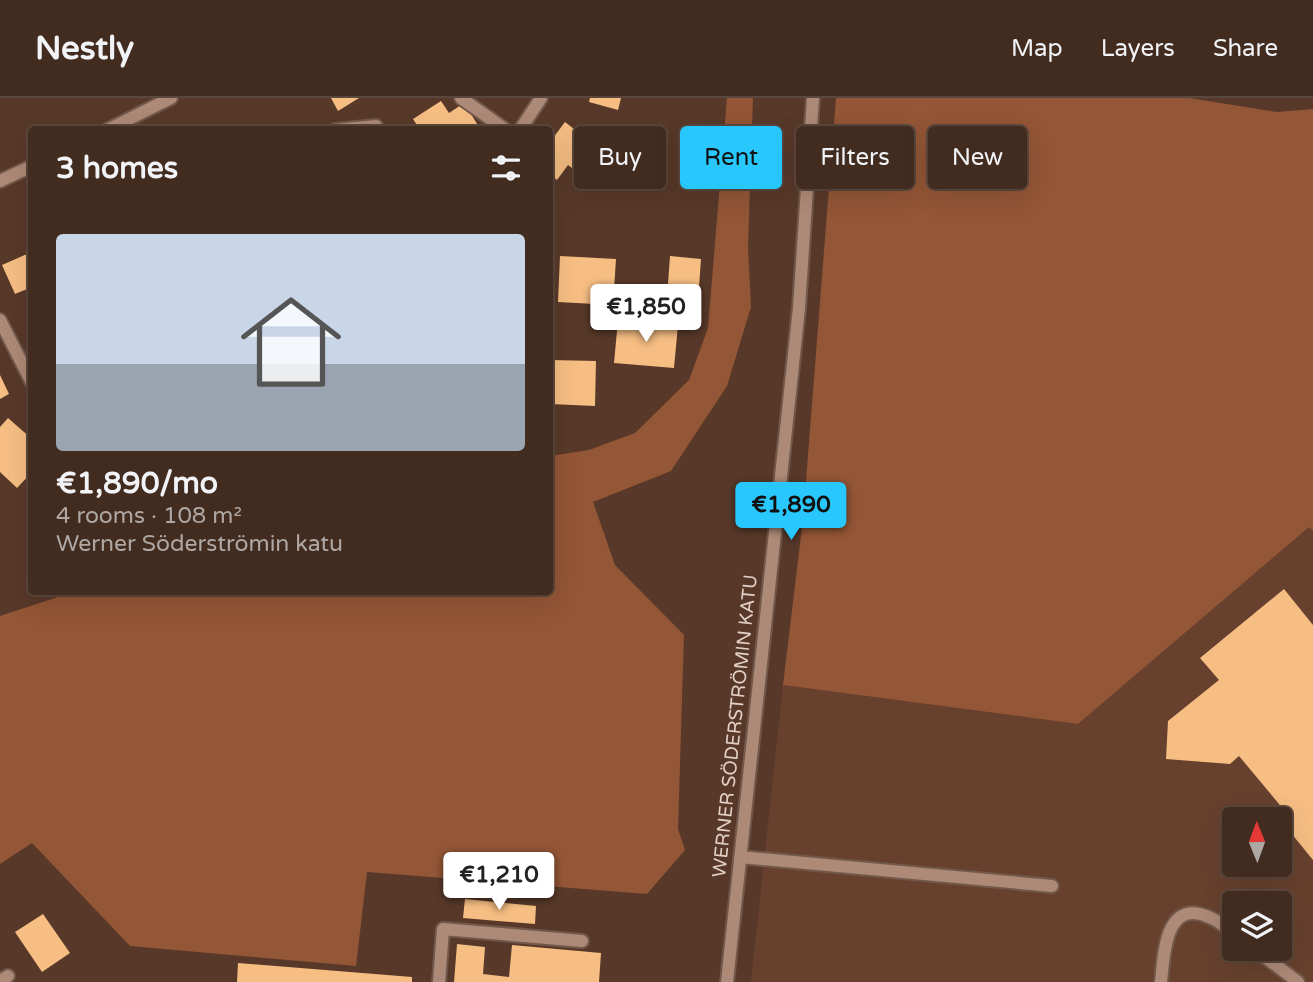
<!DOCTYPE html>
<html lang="en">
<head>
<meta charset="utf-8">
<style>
  :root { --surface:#422b1f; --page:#493328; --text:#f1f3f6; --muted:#aea7a4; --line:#5a473d; --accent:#28c8ff }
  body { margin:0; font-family:"Varela Round",sans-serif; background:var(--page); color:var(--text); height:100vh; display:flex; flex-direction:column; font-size:26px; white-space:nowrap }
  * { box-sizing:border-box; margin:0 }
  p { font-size:23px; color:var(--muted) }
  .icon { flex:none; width:38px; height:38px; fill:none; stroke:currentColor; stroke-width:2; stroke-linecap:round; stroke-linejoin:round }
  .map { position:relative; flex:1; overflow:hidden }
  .panel { position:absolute; left:28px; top:28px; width:525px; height:469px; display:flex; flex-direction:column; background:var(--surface); border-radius:7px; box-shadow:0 7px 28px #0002,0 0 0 2px var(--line) }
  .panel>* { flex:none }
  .hud { position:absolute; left:574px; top:28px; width:634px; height:63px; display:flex; gap:14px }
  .needle { width:46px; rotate:359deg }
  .tools { position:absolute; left:1222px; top:709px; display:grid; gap:14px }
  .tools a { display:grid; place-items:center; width:70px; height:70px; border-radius:7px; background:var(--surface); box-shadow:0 7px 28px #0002,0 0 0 2px var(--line); font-size:35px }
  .price { position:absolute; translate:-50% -60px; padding:0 16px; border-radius:7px; background:#fff; color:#222; font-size:23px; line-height:46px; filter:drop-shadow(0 2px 4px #0008) }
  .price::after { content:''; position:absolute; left:50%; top:42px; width:21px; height:16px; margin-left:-10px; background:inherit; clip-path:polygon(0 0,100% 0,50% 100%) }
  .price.active { background:var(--accent); color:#111 }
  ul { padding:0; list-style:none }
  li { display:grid; align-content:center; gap:14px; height:371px; padding:0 28px }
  li span { display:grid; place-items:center; height:217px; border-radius:7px; color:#555 }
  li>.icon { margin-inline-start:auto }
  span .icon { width:126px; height:126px; fill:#fffc; stroke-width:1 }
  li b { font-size:30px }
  h2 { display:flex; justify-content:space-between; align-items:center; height:84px; padding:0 28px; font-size:30px }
  .pill { padding:0 24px; border-radius:7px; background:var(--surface); box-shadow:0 7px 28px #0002,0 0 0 2px var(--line); font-size:24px; line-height:63px }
  .pill.active { background:var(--accent); color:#111 }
  header { display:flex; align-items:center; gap:42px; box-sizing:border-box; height:98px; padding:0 35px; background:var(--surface); border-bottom:2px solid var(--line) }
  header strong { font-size:33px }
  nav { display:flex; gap:38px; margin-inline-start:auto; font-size:24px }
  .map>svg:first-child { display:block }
  .built { fill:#67412e; fill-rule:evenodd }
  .green { fill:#935636 }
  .building { fill:#f6be83 }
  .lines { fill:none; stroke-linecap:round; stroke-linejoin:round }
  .minor-casing { stroke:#72584a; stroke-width:16 }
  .minor { stroke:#ad8977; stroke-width:12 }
  .labels { text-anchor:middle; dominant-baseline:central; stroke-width:7; stroke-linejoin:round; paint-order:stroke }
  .street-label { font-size:19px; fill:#e2cfc5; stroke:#583929 }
</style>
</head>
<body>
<header>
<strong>Nestly</strong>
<nav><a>Map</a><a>Layers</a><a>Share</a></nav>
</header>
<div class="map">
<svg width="1313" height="884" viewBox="0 0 1313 884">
  <rect width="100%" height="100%" fill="#583929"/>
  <!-- built -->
  <path class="built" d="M1309 428 1313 433V884H751L783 587 1078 626ZM1234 721H1279V766H1234ZM1234 805H1279V850H1234Z"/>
  <!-- green -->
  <path class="green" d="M727 0H753L748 149 751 209 727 288 671 373 593 404 615 467 684 537 678 731 685 752 647 796 367 774 356 868 130 848 32 745 0 766V518L73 494H550V358L589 352 635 335 689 282 708 230Z
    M836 0H1189L1277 14 1313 11V433L1309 429 1078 626 783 587 803 421Z"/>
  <!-- building -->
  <path class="building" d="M331 0H359L338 13Z
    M590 0H621L618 12 589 4Z
    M441 3 449 15 464 5 481 32H420L413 21Z
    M565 24 596 48 607 33 632 52 601 92 568 67 557 82 550 76V44Z
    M27 156 32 166V189L15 196 2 167Z
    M560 158 616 161 613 207 558 204Z
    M670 158 701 161 697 217 666 214Z
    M618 222 678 227 674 270 614 265Z
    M550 262 596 263 595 308 550 306Z
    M0 277 9 296 0 301Z
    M8 320 32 341V374L17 390 0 374V329Z
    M1284 491 1313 527V762L1282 724 1289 718 1239 658 1230 666 1166 661 1168 623 1219 582 1200 560Z
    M465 801 536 808 535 826 463 820Z
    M43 816 70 855 42 874 15 834Z
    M457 846 485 849 483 876 509 879 512 847 601 855 599 884H454Z
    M238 865 412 879V884H237Z"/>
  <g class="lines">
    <!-- minor casing -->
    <g class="minor-casing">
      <path id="minor" d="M461 0 506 32
        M107 32 171 0
        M335 32 376 28 378 32
        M520 32 541 0
        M0 83 32 68
        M0 222 32 285
        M740 759 1052 788
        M1253 850 1298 884
        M0 883 8 878
        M439 884 443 831 582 843
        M727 884 799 210 813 0
        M1161 884C1164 856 1165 798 1211 820 1219 823 1227 831 1234 836"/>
    </g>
    <!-- minor -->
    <use href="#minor" class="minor"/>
  </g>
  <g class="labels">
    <!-- street labels -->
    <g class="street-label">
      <text transform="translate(735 628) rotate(-84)">WERNER SÖDERSTRÖMIN KATU</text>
    </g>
  </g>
</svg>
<div class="tools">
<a><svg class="needle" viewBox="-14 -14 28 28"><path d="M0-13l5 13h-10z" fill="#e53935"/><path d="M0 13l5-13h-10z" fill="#aea7a4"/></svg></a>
<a><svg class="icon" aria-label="layers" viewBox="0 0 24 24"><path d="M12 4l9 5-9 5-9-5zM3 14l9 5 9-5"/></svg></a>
</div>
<b class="price" style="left:646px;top:246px">€1,850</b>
<b class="price active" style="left:791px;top:444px">€1,890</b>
<b class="price" style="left:499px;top:814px">€1,210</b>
<div class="hud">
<a class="pill">Buy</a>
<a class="pill active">Rent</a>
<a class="pill">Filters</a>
<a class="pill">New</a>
</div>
<section class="panel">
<h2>3 homes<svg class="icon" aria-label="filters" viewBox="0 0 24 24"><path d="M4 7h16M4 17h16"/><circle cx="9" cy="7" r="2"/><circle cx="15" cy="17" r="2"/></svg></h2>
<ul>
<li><span style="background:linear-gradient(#c9d6e8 60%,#9aa5b1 0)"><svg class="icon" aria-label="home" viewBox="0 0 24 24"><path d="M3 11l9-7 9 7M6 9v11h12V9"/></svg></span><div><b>€1,890/mo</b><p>4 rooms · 108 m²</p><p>Werner Söderströmin katu</p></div></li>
</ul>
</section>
</div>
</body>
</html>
